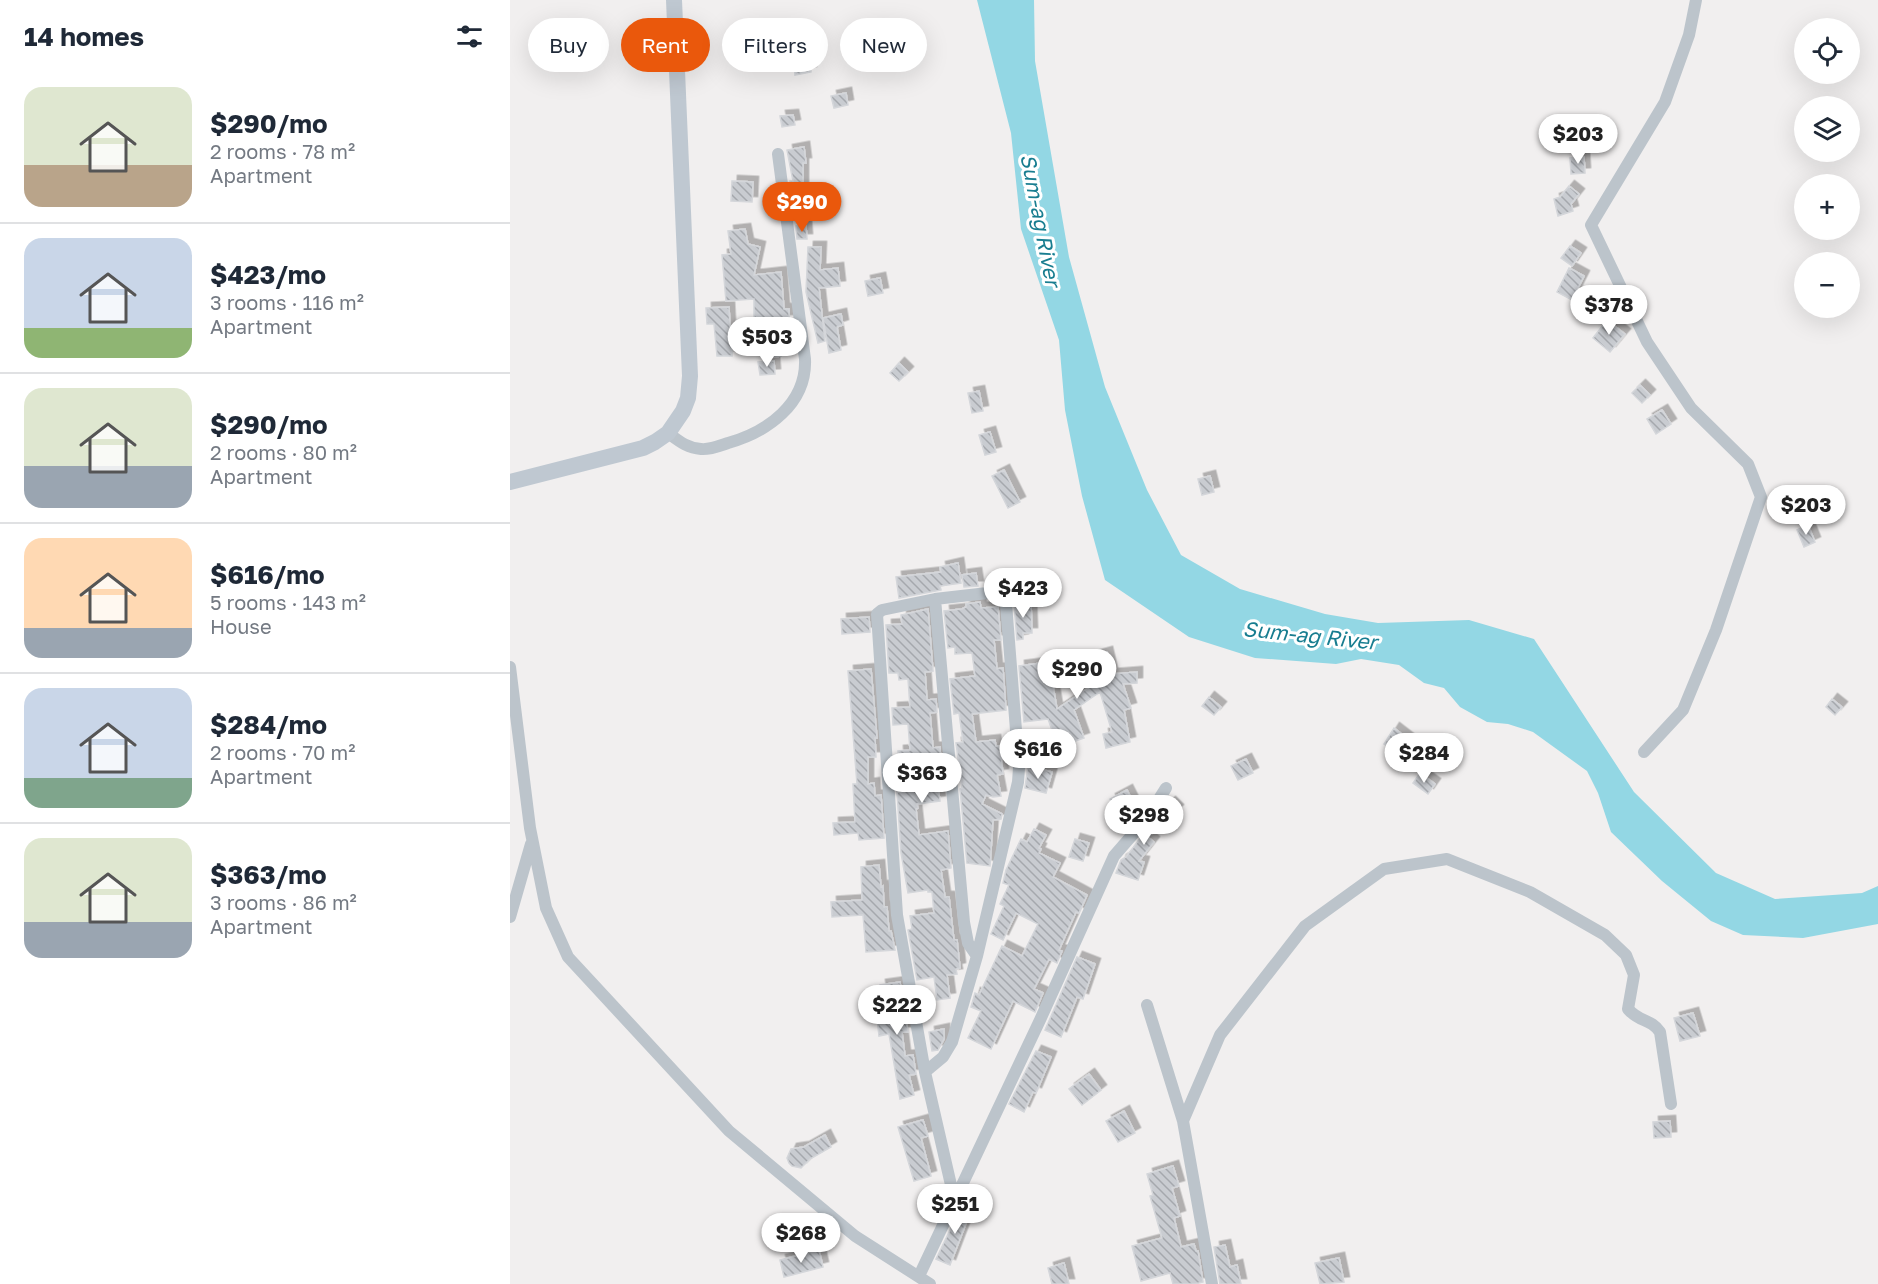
<!DOCTYPE html>
<html lang="en">
<head>
<meta charset="utf-8">
<style>
  :root { --surface:#fff; --page:#f2f2f3; --text:#1f2937; --muted:#747a83; --line:#e0e1e3; --accent:#ea580c }
  body { margin:0; font-family:"Golos Text",sans-serif; background:var(--page); color:var(--text); height:100vh; display:flex; flex-direction:column; font-size:22px; white-space:nowrap }
  * { box-sizing:border-box; margin:0 }
  p { font-size:20px; color:var(--muted) }
  .icon { flex:none; width:33px; height:33px; fill:none; stroke:currentColor; stroke-width:2; stroke-linecap:round; stroke-linejoin:round }
  .map { position:relative; flex:1; overflow:hidden }
  .sheet { display:flex; flex-direction:column; background:var(--surface); width:510px }
  .sheet>* { flex:none }
  .guide { position:absolute; left:18px; top:18px; width:570px; height:54px; display:flex; gap:12px }
  .buttons { position:absolute; left:1284px; top:18px; display:grid; gap:12px }
  .buttons a { display:grid; place-items:center; width:66px; height:66px; border-radius:50%; background:var(--surface); box-shadow:0 6px 24px #0002; font-size:30px }
  .price { position:absolute; translate:-50% -51px; padding:0 14px; border-radius:21px; background:#fff; color:#222; font-size:20px; line-height:39px; filter:drop-shadow(0 2px 3px #0008) }
  .price::after { content:''; position:absolute; left:50%; top:36px; width:18px; height:14px; margin-left:-9px; background:inherit; clip-path:polygon(0 0,100% 0,50% 100%) }
  .price.on { background:var(--accent); color:#fff }
  ul { padding:0; list-style:none }
  li { display:flex; align-items:center; gap:18px; height:150px; padding:0 24px }
  li+li { border-top:2px solid var(--line) }
  li span { display:grid; place-items:center; flex:none; width:168px; height:120px; border-radius:18px; color:#555 }
  li>.icon { margin-inline-start:auto }
  span .icon { width:72px; height:72px; fill:#fffc; stroke-width:1 }
  li b { font-size:26px }
  h2 { display:flex; justify-content:space-between; align-items:center; height:72px; padding:0 24px; font-size:26px }
  .pill { padding:0 21px; border-radius:27px; background:var(--surface); box-shadow:0 6px 24px #0002; font-size:21px; line-height:54px }
  .pill.on { background:var(--accent); color:#fff }
  main { display:flex; flex:1; min-height:0 }
  .map>svg:first-child { display:block }
  .water { fill:#93d7e4 }
  .building { fill:url(#building-back-hatch); stroke:#d4d6da; stroke-width:1.5; filter:url(#shadow) }
  .lines { fill:none; stroke-linecap:round; stroke-linejoin:round }
  .minor { stroke:#bcc4cb; stroke-width:12 }
  .secondary { stroke:#bfc8d1; stroke-width:16 }
  .labels { text-anchor:middle; dominant-baseline:central; stroke-width:6; stroke-linejoin:round; paint-order:stroke }
  .water-label { font-size:21px; font-style:italic; fill:#187d90; stroke:#fff }
</style>
</head>
<body>
<main>
<section class="sheet">
<h2>14 homes<svg class="icon" aria-label="filters" viewBox="0 0 24 24"><path d="M4 7h16M4 17h16"/><circle cx="9" cy="7" r="2"/><circle cx="15" cy="17" r="2"/></svg></h2>
<ul>
<li><span style="background:linear-gradient(#dfe7d0 65%,#b9a48a 0)"><svg class="icon" aria-label="home" viewBox="0 0 24 24"><path d="M3 11l9-7 9 7M6 9v11h12V9"/></svg></span><div><b>$290/mo</b><p>2 rooms · 78 m²</p><p>Apartment</p></div></li>
<li><span style="background:linear-gradient(#c9d6e8 75%,#8fb573 0)"><svg class="icon" aria-label="home" viewBox="0 0 24 24"><path d="M3 11l9-7 9 7M6 9v11h12V9"/></svg></span><div><b>$423/mo</b><p>3 rooms · 116 m²</p><p>Apartment</p></div></li>
<li><span style="background:linear-gradient(#dfe7d0 65%,#9aa5b1 0)"><svg class="icon" aria-label="home" viewBox="0 0 24 24"><path d="M3 11l9-7 9 7M6 9v11h12V9"/></svg></span><div><b>$290/mo</b><p>2 rooms · 80 m²</p><p>Apartment</p></div></li>
<li><span style="background:linear-gradient(#ffd9b3 75%,#9aa5b1 0)"><svg class="icon" aria-label="home" viewBox="0 0 24 24"><path d="M3 11l9-7 9 7M6 9v11h12V9"/></svg></span><div><b>$616/mo</b><p>5 rooms · 143 m²</p><p>House</p></div></li>
<li><span style="background:linear-gradient(#c9d6e8 75%,#7fa58c 0)"><svg class="icon" aria-label="home" viewBox="0 0 24 24"><path d="M3 11l9-7 9 7M6 9v11h12V9"/></svg></span><div><b>$284/mo</b><p>2 rooms · 70 m²</p><p>Apartment</p></div></li>
<li><span style="background:linear-gradient(#dfe7d0 70%,#9aa5b1 0)"><svg class="icon" aria-label="home" viewBox="0 0 24 24"><path d="M3 11l9-7 9 7M6 9v11h12V9"/></svg></span><div><b>$363/mo</b><p>3 rooms · 86 m²</p><p>Apartment</p></div></li>
</ul>
</section>
<div class="map">
<svg width="1368" height="1284" viewBox="0 0 1368 1284">
  <defs>
    <pattern id="building-back-hatch" width="6" height="6" patternUnits="userSpaceOnUse" patternTransform="scale(1.5)"><rect width="6" height="6" fill="#c9ccd1"/><path d="M-1 5l2 2M0 0l6 6M5-1l2 2" fill="none" stroke="#a5a8ad"/></pattern>
    <filter id="shadow"><feDropShadow dx="5.5" dy="-5.5" stdDeviation="0" flood-color="#0004"/></filter>
  </defs>
  <rect width="100%" height="100%" fill="#f1efef"/>
  <!-- water -->
  <path class="water" d="M467 0H524L525 61 559 257 595 387 637 490 671 555 730 589 815 614 868 623 959 620 1024 639 1124 792 1206 873 1265 899 1352 893 1368 886V924L1293 938 1233 935 1201 921 1152 881 1101 832 1088 793 1077 771 1023 732 998 724 977 722 950 707 934 688 914 683 889 665 851 659 826 664 745 658 679 637 595 580 572 496 555 410 549 340 511 229 501 133Z"/>
  <!-- building -->
  <path class="building" d="M300 59 301 72 285 75 284 61Z
    M336 93 338 105 324 108 321 96Z
    M283 115 285 125 272 127 270 116Z
    M294 147 296 163H293V203L287 204 285 196H282L280 181H283L277 150Z
    M1074 157 1075 173 1061 174 1060 158Z
    M222 181 243 182 242 202 221 201Z
    M1059 186 1069 194 1061 204 1063 211 1048 216 1044 199 1050 197Z
    M286 226H296L297 239H287Z
    M235 229 238 244 250 247 244 275 271 272 274 309H279V320H268L271 356 254 358 250 320H244V299L216 301 212 255 221 254 218 231Z
    M1060 246 1071 253 1062 266 1051 258Z
    M298 247H311L310 270 328 268 330 286 309 288 315 341 308 343 296 292Z
    M1059 268 1074 276 1062 300 1047 292Z
    M370 278 373 293 358 296 355 281Z
    M219 307 220 327 224 326 225 342H222V356H207L204 324H197L196 308Z
    M331 314 333 325 327 327 331 350 319 353 313 318Z
    M1097 320 1115 334 1100 352 1083 338Z
    M264 361 265 374 250 375 248 362Z
    M389 363 398 372 389 381 380 373Z
    M1130 385 1140 395 1132 403 1122 393Z
    M469 391 473 411 462 413 458 393Z
    M1152 410 1161 424 1146 434 1137 419Z
    M480 432 486 452 475 455 469 435Z
    M494 470 510 502 498 508 482 476Z
    M700 476 704 492 692 495 688 479Z
    M1298 525 1305 542 1294 547 1287 530Z
    M448 563 451 583 430 586 431 590 389 598 386 577 431 572 430 567Z
    M466 573 468 586 454 587 452 575Z
    M470 602 471 608 488 607 491 640H484L487 669 493 668 496 710 462 714 466 742 485 740 486 746H490L493 774 487 775 491 796 483 797 476 795 472 804 492 814 491 819 483 820 480 866 457 863 450 789 452 788 446 743 453 742 449 713 444 714 440 679 465 676 462 653 445 654V647L438 648 434 611 452 609 456 607V604Z
    M521 602 522 633H513V639L507 640 504 604Z
    M418 609 423 671 415 672 417 700 426 699 427 712 420 713 423 748 430 747 431 763H425L430 801 407 804 408 808 406 809 409 835 438 831 441 868 431 870 435 897H439L444 940H447L450 968 446 969 447 974 437 975 440 998 427 1000 424 977 407 980 398 930 402 929 400 916 424 913 422 892H418V890L398 893 391 853 387 792H391L388 751 400 750 398 724 383 725 382 708 400 707 398 679 389 680 388 673H379L376 625 392 624 391 615Z
    M359 617 360 632 332 634 331 619Z
    M597 652 602 674 627 672V683L613 684 621 708 614 710 620 742 596 748 593 734 602 732 590 692 564 710 574 738 548 747 538 719 514 722 509 666 539 662 547 709 581 686 575 658Z
    M361 669 367 738H365L366 757H358V784L364 783 365 796 371 795 374 838 349 840 348 833 324 835 323 823 345 822 343 784H347L338 671Z
    M699 697 711 707 704 715 692 706Z
    M1322 699 1332 707 1325 715 1316 707Z
    M884 728 911 749 903 761 874 744Z
    M736 759 743 773 728 780 721 766Z
    M518 766 542 772 536 793 515 788Z
    M910 773 925 784 918 794 903 783Z
    M617 790 628 812 610 820 600 799Z
    M660 802 668 810 638 837 644 842 629 861 634 862 628 880 606 873 611 860 616 857 653 808Z
    M524 829 536 835 529 848 531 849 529 853 550 863 543 877 577 895 569 913 566 912 553 941 549 950 552 951 547 963 539 959 524 989 533 993 525 1012 503 1001 481 1049 458 1038 471 1011 461 1007 465 993 469 995 492 946 512 956 528 924 506 913 493 940 481 934 494 906 490 904 499 885 493 883 496 870 511 839 517 842Z
    M565 839 579 843 573 861 559 857Z
    M369 865 371 887 373 886 374 907H377L379 931H381L385 950 356 952 353 915 322 917 321 902 352 900 351 867Z
    M567 957 585 964 573 999 567 997 551 1037 535 1030Z
    M390 982 398 1032H392L395 1056 403 1055 406 1074 399 1075 404 1095 390 1099 379 1034 369 1036 367 1018 375 1017 370 985Z
    M1183 1013 1190 1036 1170 1041 1164 1018Z
    M434 1029V1039L428 1050 422 1051 419 1032Z
    M526 1051 541 1057 526 1093 523 1092 514 1112 499 1104Z
    M579 1074 591 1090 572 1105 559 1089Z
    M614 1111 625 1133 608 1142 596 1121Z
    M413 1120 418 1136 411 1138 421 1176 404 1181 388 1127Z
    M1160 1121 1161 1137 1144 1138 1143 1122Z
    M315 1135 321 1147 300 1159 291 1168 282 1166 279 1163 277 1158 281 1149 294 1147Z
    M663 1166 669 1186 662 1188 670 1216 664 1218 671 1247 684 1244 686 1251H688L693 1282 685 1284H663L660 1273 631 1281 622 1246 652 1238 640 1196 643 1195 637 1174Z
    M454 1201 463 1205 440 1265 426 1259Z
    M275 1221 291 1236 282 1246 266 1230Z
    M715 1245 720 1267 727 1265 731 1284H710L704 1247Z
    M309 1250 313 1267 274 1277 270 1260Z
    M829 1258 834 1282 810 1284 805 1263Z
    M554 1263 559 1284H542L538 1268Z"/>
  <g class="lines">
    <!-- minor -->
    <path class="minor" d="M158 433C169 441 177 448 191 449 199 450 209 446 218 443 257 432 297 404 295 359L268 154
      M425 599 454 922 458 943 467 956
      M0 667 20 828 36 908 58 957 219 1131 345 1236 420 1284
      M1134 752 1173 710 1206 630 1251 497 1238 464 1181 408 1137 342 1081 225 1155 102 1179 35 1186 0
      M0 917 21 844
      M637 1005 673 1121
      M415 1072 433 1057 442 1042 467 956 508 782 509 768 495 591 425 599 372 610 367 614 387 915 415 1072 444 1198
      M409 1276 530 1020 604 856 637 818 656 788
      M702 1284 673 1121 710 1035 795 926 874 869 937 859 1020 892 1095 935 1116 955 1124 975 1118 1009C1130 1023 1140 1018 1150 1032L1161 1104"/>
    <!-- secondary -->
    <path class="secondary" d="M0 482 133 448 145 442 158 433 173 411 178 398 180 376 164 0"/>
  </g>
  <g class="labels">
    <!-- water labels -->
    <g class="water-label">
      <text transform="translate(531 220) rotate(79)">Sum-ag River</text>
      <text transform="translate(800 635) rotate(6)">Sum-ag River</text>
    </g>
  </g>
</svg>
<div class="buttons">
<a><svg class="icon" aria-label="locate" viewBox="0 0 24 24"><circle cx="12" cy="12" r="6"/><path d="M12 2v4M12 18v4M2 12h4M18 12h4"/></svg></a>
<a><svg class="icon" aria-label="layers" viewBox="0 0 24 24"><path d="M12 4l9 5-9 5-9-5zM3 14l9 5 9-5"/></svg></a>
<a>+</a>
<a>−</a>
</div>
<b class="price" style="left:1068px;top:165px">$203</b>
<b class="price on" style="left:292px;top:233px">$290</b>
<b class="price" style="left:1099px;top:336px">$378</b>
<b class="price" style="left:257px;top:368px">$503</b>
<b class="price" style="left:1296px;top:536px">$203</b>
<b class="price" style="left:513px;top:619px">$423</b>
<b class="price" style="left:567px;top:700px">$290</b>
<b class="price" style="left:528px;top:780px">$616</b>
<b class="price" style="left:914px;top:784px">$284</b>
<b class="price" style="left:412px;top:804px">$363</b>
<b class="price" style="left:634px;top:846px">$298</b>
<b class="price" style="left:387px;top:1036px">$222</b>
<b class="price" style="left:445px;top:1235px">$251</b>
<b class="price" style="left:291px;top:1264px">$268</b>
<div class="guide">
<a class="pill">Buy</a>
<a class="pill on">Rent</a>
<a class="pill">Filters</a>
<a class="pill">New</a>
</div>
</div>
</main>
</body>
</html>
